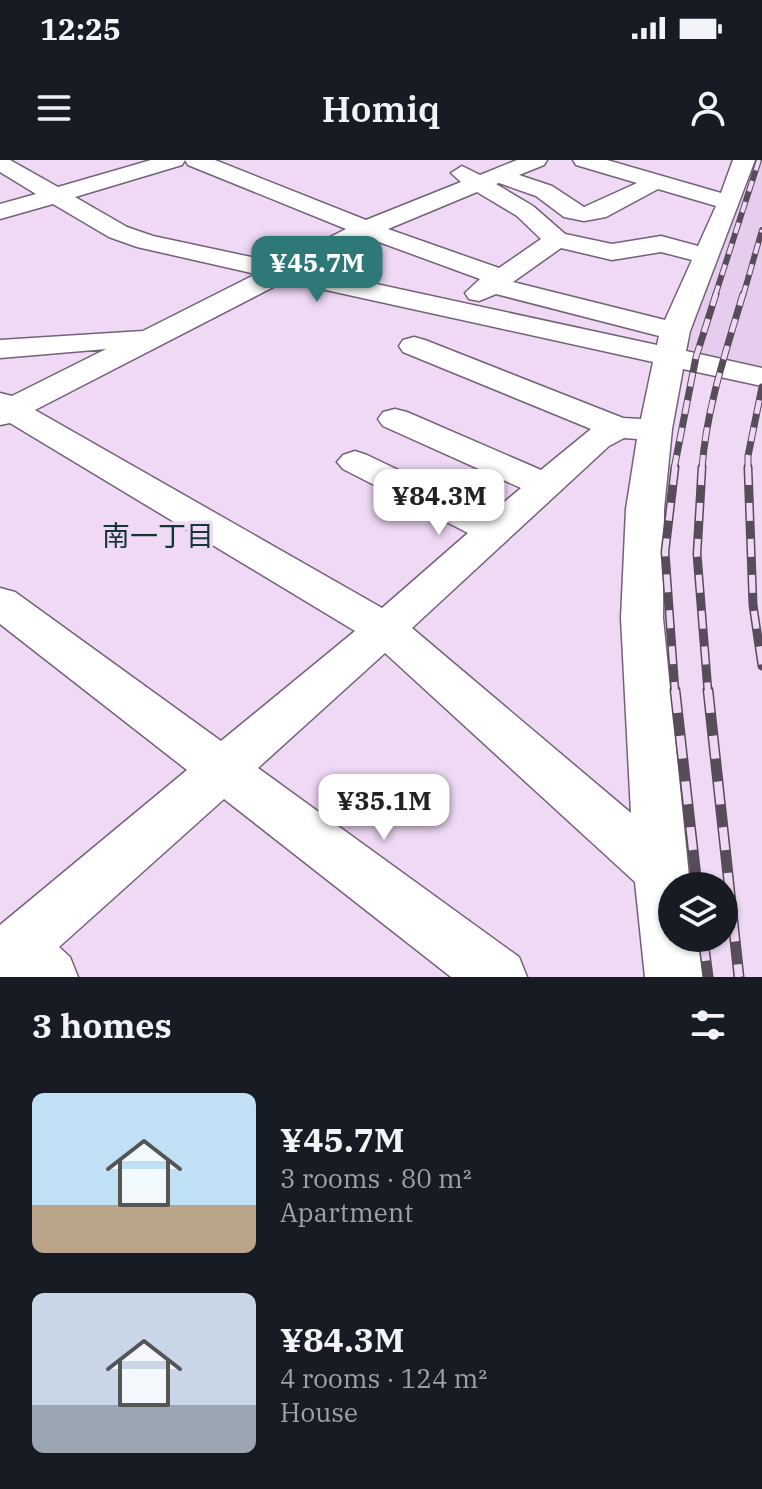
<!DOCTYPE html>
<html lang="en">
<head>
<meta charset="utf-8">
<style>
  :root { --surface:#171b24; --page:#242831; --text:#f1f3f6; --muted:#9ea1a6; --accent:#2e7877 }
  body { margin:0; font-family:"IBM Plex Serif","Noto Sans JP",serif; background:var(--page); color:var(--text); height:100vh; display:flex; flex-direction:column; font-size:30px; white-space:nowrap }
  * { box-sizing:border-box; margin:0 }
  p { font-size:26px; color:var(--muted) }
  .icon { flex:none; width:44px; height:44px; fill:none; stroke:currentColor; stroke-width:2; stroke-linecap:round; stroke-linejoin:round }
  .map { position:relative; height:817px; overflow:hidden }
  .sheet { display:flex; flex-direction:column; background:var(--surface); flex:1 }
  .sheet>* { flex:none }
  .fabs { position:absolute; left:658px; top:712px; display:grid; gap:16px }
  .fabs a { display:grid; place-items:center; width:80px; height:80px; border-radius:50%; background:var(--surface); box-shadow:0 2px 6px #0004; font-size:40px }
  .price { position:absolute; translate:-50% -68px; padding:0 18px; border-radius:16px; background:#fff; color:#222; font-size:26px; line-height:52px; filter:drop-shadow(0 2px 4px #0008) }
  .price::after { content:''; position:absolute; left:50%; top:48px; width:24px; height:18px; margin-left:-12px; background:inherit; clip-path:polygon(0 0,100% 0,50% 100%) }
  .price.current { background:var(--accent); color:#fff }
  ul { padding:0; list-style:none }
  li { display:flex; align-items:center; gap:24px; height:200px; padding:0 32px }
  li span { display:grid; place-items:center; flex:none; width:224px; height:160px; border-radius:12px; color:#555 }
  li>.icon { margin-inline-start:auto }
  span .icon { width:96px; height:96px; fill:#fffc; stroke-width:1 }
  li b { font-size:34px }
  h2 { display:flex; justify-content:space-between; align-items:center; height:96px; padding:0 32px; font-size:34px }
  .status { display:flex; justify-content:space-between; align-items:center; height:56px; padding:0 40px; background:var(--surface); direction:ltr }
  .status svg { height:22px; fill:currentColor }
  header { display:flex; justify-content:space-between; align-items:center; height:104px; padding:0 32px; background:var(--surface); font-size:36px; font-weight:600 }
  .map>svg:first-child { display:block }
  .built { fill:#e6cced }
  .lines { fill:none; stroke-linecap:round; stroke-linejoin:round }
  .minor-casing { stroke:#746179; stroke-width:3 }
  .minor { fill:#fff; fill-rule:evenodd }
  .rail-far3-casing { stroke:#574c5a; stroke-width:6 }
  .rail-far2-casing { stroke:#574c5a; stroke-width:7 }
  .rail-far1-casing { stroke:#574c5a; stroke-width:9 }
  .rail-casing { stroke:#574c5a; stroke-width:11 }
  .rail-far3 { stroke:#efd9f5; stroke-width:4; stroke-dasharray:11; stroke-linecap:butt }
  .rail-far2 { stroke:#efd9f5; stroke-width:5; stroke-dasharray:14; stroke-linecap:butt }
  .rail-far1 { stroke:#efd9f5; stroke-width:6; stroke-dasharray:18; stroke-linecap:butt }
  .rail { stroke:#efd9f5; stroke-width:8; stroke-dasharray:23; stroke-linecap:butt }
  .labels { text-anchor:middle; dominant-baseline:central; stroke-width:7; stroke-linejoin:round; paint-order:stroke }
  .neighbourhood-label { font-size:28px; fill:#143737; stroke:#efd9f5 }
</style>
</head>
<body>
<div class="status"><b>12:25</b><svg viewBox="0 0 49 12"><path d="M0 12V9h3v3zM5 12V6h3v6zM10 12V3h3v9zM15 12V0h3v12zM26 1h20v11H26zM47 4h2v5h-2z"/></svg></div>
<header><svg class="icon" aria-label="menu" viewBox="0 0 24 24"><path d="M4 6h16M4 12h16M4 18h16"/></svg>Homiq<svg class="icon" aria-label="person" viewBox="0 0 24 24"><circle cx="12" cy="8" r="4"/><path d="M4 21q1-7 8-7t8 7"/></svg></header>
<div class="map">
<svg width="762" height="817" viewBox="0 0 762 817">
  <rect width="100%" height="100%" fill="#efd9f5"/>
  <!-- built -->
  <path class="built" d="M749 0H762V208L678 190Z"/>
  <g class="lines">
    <!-- minor casing -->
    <g class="minor-casing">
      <path id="minor" d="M0 0H10L58 27 151 0H185L182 5 75 37 127 67 153 76 279 103 346 69 188 5 185 0H215L366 60 461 22 451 13 462 6 480 15 517 0H547L544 5 519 15 552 26 584 47 637 23 576 5 573 0H607L721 33 733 0H755L690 171 686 191 762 208V226L683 209 672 269 664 349 663 458 690 726H672V778H698L703 817H645L635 722 385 493 258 608 519 797 527 817H451L224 639 59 787 70 797 78 817H0V765L187 610 0 464V428L15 432 221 581 355 471 10 263 0 265V233L12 236 106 189 0 198V180L143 171 256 114 137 87 109 77 53 44 0 59V44L36 34 0 12ZM499 23 536 36 564 57 584 61 606 57 658 29 716 46 698 86 661 76 612 84 565 74 533 46 496 24ZM477 32 517 56 541 79 499 108 388 69ZM368 78 480 119 465 133 469 139 479 141 496 134 659 176 657 185 307 109ZM561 88 612 100 661 92 692 100 665 160 513 122ZM285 121 653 202 641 259 623 258 425 180 414 177 403 180 399 186 403 192 591 269 541 310 407 252 395 249 383 252 378 259 383 266 521 328 490 354 367 295 355 291 343 295 337 302 343 309 468 373 382 448 35 250ZM624 278 637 279 626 349 621 458 631 653 412 468 609 286Z"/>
    </g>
    <!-- minor -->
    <use href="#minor" class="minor"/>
    <!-- rail-far3 casing -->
    <g class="rail-far3-casing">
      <path id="rail-far3" d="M715 136 759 0
        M743 136 762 70"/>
    </g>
    <!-- rail-far2 casing -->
    <g class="rail-far2-casing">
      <path id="rail-far2" d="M674 309 696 197 716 134
        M702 309C706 250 726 191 743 134
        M748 309V296L762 227"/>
    </g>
    <!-- rail-far1 casing -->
    <g class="rail-far1-casing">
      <path id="rail-far1" d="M675 307 665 392 675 532
        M702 307 697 394 708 532
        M748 307 753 445 762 506"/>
    </g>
    <!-- rail casing -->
    <g class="rail-casing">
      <path id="rail" d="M675 530 697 726
        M708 530 739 817
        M703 778 708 817"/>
    </g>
    <!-- rail-far3 -->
    <use href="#rail-far3" class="rail-far3"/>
    <!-- rail-far2 -->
    <use href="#rail-far2" class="rail-far2"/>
    <!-- rail-far1 -->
    <use href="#rail-far1" class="rail-far1"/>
    <!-- rail -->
    <use href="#rail" class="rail"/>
  </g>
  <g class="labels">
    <!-- neighbourhood labels -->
    <g class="neighbourhood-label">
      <text x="158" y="375">南一丁目</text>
    </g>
  </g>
</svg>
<div class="fabs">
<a><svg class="icon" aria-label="layers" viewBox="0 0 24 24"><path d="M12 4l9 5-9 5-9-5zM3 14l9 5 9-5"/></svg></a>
</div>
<b class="price current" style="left:317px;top:144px">¥45.7M</b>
<b class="price" style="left:439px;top:377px">¥84.3M</b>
<b class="price" style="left:384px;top:682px">¥35.1M</b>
</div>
<section class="sheet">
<h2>3 homes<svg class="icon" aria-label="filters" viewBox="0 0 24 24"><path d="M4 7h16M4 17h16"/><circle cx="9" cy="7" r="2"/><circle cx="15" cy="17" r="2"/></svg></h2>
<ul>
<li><span style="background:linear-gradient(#bfe0f5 70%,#b9a48a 0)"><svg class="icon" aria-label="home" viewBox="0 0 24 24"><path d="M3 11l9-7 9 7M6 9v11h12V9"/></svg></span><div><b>¥45.7M</b><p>3 rooms · 80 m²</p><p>Apartment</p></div></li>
<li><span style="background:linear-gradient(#c9d6e8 70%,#9aa5b1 0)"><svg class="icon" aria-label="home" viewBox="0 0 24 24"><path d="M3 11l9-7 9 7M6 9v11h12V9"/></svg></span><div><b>¥84.3M</b><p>4 rooms · 124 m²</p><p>House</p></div></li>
</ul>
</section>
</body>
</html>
